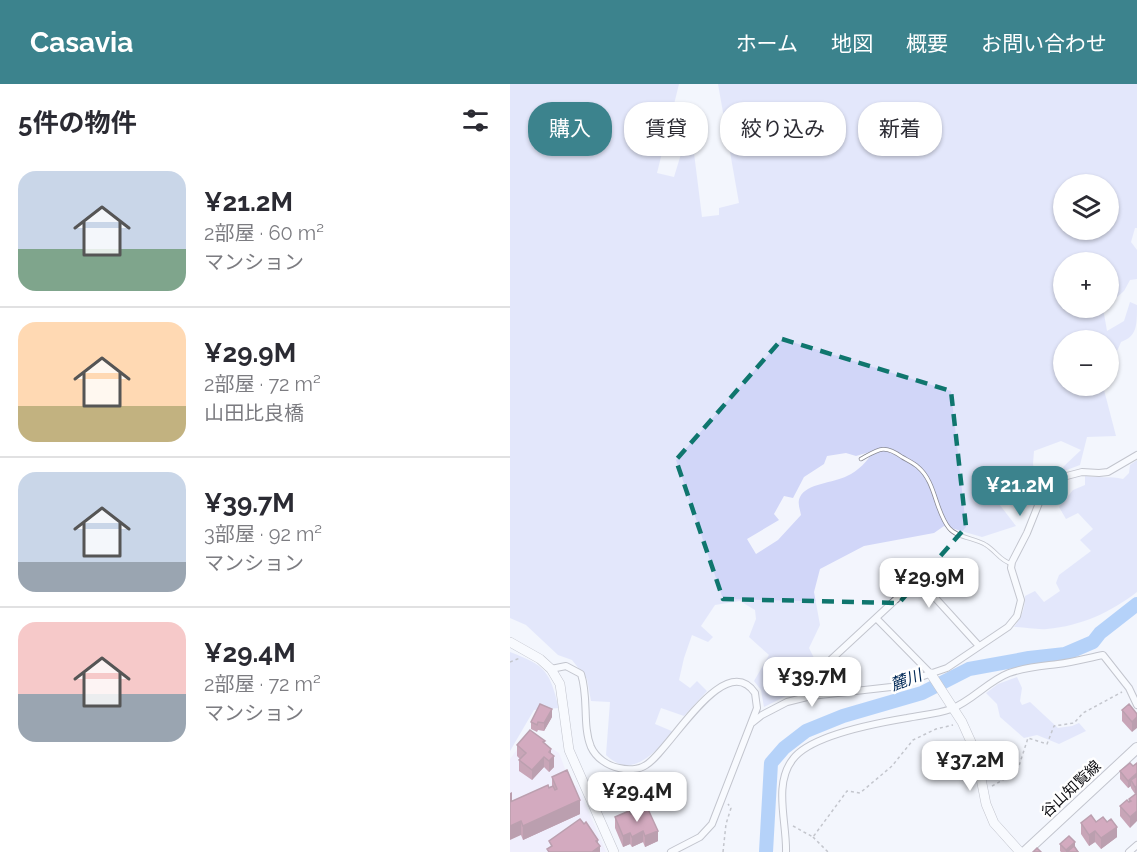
<!DOCTYPE html>
<html lang="ja">
<head>
<meta charset="utf-8">
<style>
  :root { --surface:#fff; --page:#f7f7f7; --text:#2b2b33; --muted:#7c7c81; --line:#e1e1e2; --accent:#3c838d }
  body { margin:0; font-family:Raleway,"Noto Sans JP",sans-serif; background:var(--page); color:var(--text); height:100vh; display:flex; flex-direction:column; font-size:22px; white-space:nowrap }
  * { box-sizing:border-box; margin:0 }
  p { font-size:20px; color:var(--muted) }
  .icon { flex:none; width:33px; height:33px; fill:none; stroke:currentColor; stroke-width:2; stroke-linecap:round; stroke-linejoin:round }
  .map { position:relative; flex:1; overflow:hidden }
  .sheet { display:flex; flex-direction:column; background:var(--surface); width:510px }
  .sheet>* { flex:none }
  .hud { position:absolute; left:18px; top:18px; width:519px; height:54px; display:flex; gap:12px }
  .fabs { position:absolute; left:543px; top:90px; display:grid; gap:12px }
  .fabs a { display:grid; place-items:center; width:66px; height:66px; border-radius:50%; background:var(--surface); box-shadow:0 2px 4px #0004; font-size:30px }
  .price { position:absolute; translate:-50% -51px; padding:0 14px; border-radius:12px; background:#fff; color:#222; font-size:20px; line-height:39px; filter:drop-shadow(0 2px 3px #0008) }
  .price::after { content:''; position:absolute; left:50%; top:36px; width:18px; height:14px; margin-left:-9px; background:inherit; clip-path:polygon(0 0,100% 0,50% 100%) }
  .price.current { background:var(--accent); color:#fff }
  ul { padding:0; list-style:none }
  li { display:flex; align-items:center; gap:18px; height:150px; padding:0 18px }
  li+li { border-top:2px solid var(--line) }
  li span { display:grid; place-items:center; flex:none; width:168px; height:120px; border-radius:18px; color:#555 }
  li>.icon { margin-inline-start:auto }
  span .icon { width:72px; height:72px; fill:#fffc; stroke-width:1 }
  li b { font-size:26px }
  h2 { display:flex; justify-content:space-between; align-items:center; height:72px; padding:0 18px; font-size:26px }
  .chip { padding:0 21px; border-radius:24px; background:var(--surface); box-shadow:0 2px 4px #0004; font-size:21px; line-height:54px }
  .chip.current { background:var(--accent); color:#fff }
  header { display:flex; align-items:center; gap:36px; box-sizing:border-box; height:84px; padding:0 30px; background:var(--accent); color:#fff }
  header strong { font-size:28px }
  nav { display:flex; gap:33px; margin-inline-start:auto; font-size:21px }
  main { display:flex; flex:1; min-height:0 }
  .map>svg:first-child { display:block }
  .education { fill:#eee7fd }
  .green { fill:#d1d6f8; fill-rule:evenodd }
  .lines { fill:none; stroke-linecap:round; stroke-linejoin:round }
  .river { stroke:#6ca7f4; stroke-width:14 }
  .lane-casing { stroke:#898a94; stroke-width:4.5 }
  .street-casing { stroke:#898a94; stroke-width:8 }
  .secondary-casing { stroke:#898a94; stroke-width:10 }
  .primary-casing { stroke:#898a94; stroke-width:12 }
  .path { stroke:#8b8c92; stroke-width:1.5; stroke-dasharray:3 3; stroke-linecap:butt }
  .lane { stroke:#fff; stroke-width:3 }
  .street { stroke:#fff; stroke-width:6 }
  .secondary { stroke:#fff; stroke-width:9 }
  .primary { stroke:#fff; stroke-width:10 }
  .wall { fill:#954463 }
  .shaded-wall { fill:#793750 }
  .building { fill:#ad4f73; stroke:#793750; stroke-width:1.5 }
  .marked { fill:none; stroke:#0f766e; stroke-width:4.5; stroke-dasharray:12 8; stroke-linejoin:round }
  .labels { text-anchor:middle; dominant-baseline:central; stroke-width:5; stroke-linejoin:round; paint-order:stroke }
  .street-label { font-size:15px; fill:#0d0d11; stroke:#fff }
  .water-label { font-size:16px; font-style:italic; fill:#002856; stroke:#fff }
</style>
</head>
<body>
<header>
<strong>Casavia</strong>
<nav><a>ホーム</a><a>地図</a><a>概要</a><a>お問い合わせ</a></nav>
</header>
<main>
<section class="sheet">
<h2>5件の物件<svg class="icon" aria-label="filters" viewBox="0 0 24 24"><path d="M4 7h16M4 17h16"/><circle cx="9" cy="7" r="2"/><circle cx="15" cy="17" r="2"/></svg></h2>
<ul>
<li><span style="background:linear-gradient(#c9d6e8 65%,#7fa58c 0)"><svg class="icon" aria-label="home" viewBox="0 0 24 24"><path d="M3 11l9-7 9 7M6 9v11h12V9"/></svg></span><div><b>¥21.2M</b><p>2部屋 · 60 m²</p><p>マンション</p></div></li>
<li><span style="background:linear-gradient(#ffd9b3 70%,#c2b280 0)"><svg class="icon" aria-label="home" viewBox="0 0 24 24"><path d="M3 11l9-7 9 7M6 9v11h12V9"/></svg></span><div><b>¥29.9M</b><p>2部屋 · 72 m²</p><p>山田比良橋</p></div></li>
<li><span style="background:linear-gradient(#c9d6e8 75%,#9aa5b1 0)"><svg class="icon" aria-label="home" viewBox="0 0 24 24"><path d="M3 11l9-7 9 7M6 9v11h12V9"/></svg></span><div><b>¥39.7M</b><p>3部屋 · 92 m²</p><p>マンション</p></div></li>
<li><span style="background:linear-gradient(#f6c9c9 60%,#9aa5b1 0)"><svg class="icon" aria-label="home" viewBox="0 0 24 24"><path d="M3 11l9-7 9 7M6 9v11h12V9"/></svg></span><div><b>¥29.4M</b><p>2部屋 · 72 m²</p><p>マンション</p></div></li>
</ul>
</section>
<div class="map">
<svg width="627" height="768" viewBox="0 0 627 768">
  <rect width="100%" height="100%" fill="#f3f5fd"/>
  <!-- education -->
  <path class="education" d="M19 650 49 669 62 703 67 701 96 768H0V675Z"/>
  <!-- green -->
  <path class="green" d="M0 0H169L147 89 164 93 171 70 184 69 192 133 209 131V124L229 119 208 0H627V144H625L621 158 627 166V195L620 196 614 207 599 220 598 178H554V224H593L597 247 614 237 620 218 627 221C627 242 627 252 611 258L599 286 598 256H554V302H593L606 352 577 353 570 381 554 387 553 383 571 366 551 357 524 367 523 380 529 409 526 413 516 394 496 399 483 412 506 442 472 453 434 442 424 449 354 462 310 485 304 508 310 541 299 564 307 580 300 587 291 580 288 606 254 623 251 606 244 597 259 571 239 553 246 535 245 526 230 517 205 521 191 542 203 553 198 558 182 551 174 574 169 596 180 604 187 597 197 607 174 632 151 624 145 640 164 648C145 667 123 697 96 671L100 618 81 617 77 595 62 576 48 571 16 541 0 534ZM554 100H598V146H554ZM363 367C358 377 348 387 337 392 324 399 297 399 290 413 287 419 290 425 291 431L268 456 246 470 237 455 269 436 264 430 274 412 283 414 294 393 314 380 317 372 336 369 346 372Z
    M627 376V508C601 528 571 542 537 545 527 546 515 543 504 543 512 532 515 525 515 512L525 507 534 518 550 507 546 499 549 491 581 467 570 456 583 445 568 429 556 435 549 423 563 406 575 401V392C588 394 600 392 613 395L619 389 620 381Z
    M0 568C37 582 39 587 49 624L24 626 0 667Z
    M507 593 512 604 510 617 512 621 520 618 548 644 562 642 569 639 576 647 549 660 527 651 514 654 490 633 487 620 476 609 488 600Z"/>
  <g class="lines">
    <!-- river -->
    <path class="river" d="M256 768 261 679 274 664 296 647 333 632 412 609 459 585 519 574 555 570 583 558 590 549 627 520"/>
    <!-- lane casing -->
    <g class="lane-casing">
      <path id="lane" d="M351 375C369 365 374 360 392 373 397 376 404 379 408 383 426 398 425 427 439 444 447 454 466 454 476 461 486 467 490 477 502 480"/>
    </g>
    <!-- street casing -->
    <g class="street-casing">
      <path id="street" d="M367 535 421 590
        M41 585 56 582 71 590C79 614 72 641 81 663 86 674 98 682 109 684 117 686 129 686 136 681 159 668 214 564 245 609L247 624 202 740 190 753 161 768
        M332 603 314 582 408 495 469 562
        M242 639 252 631 277 618 301 612 381 603 437 584 498 543 507 532 511 516 501 484 502 478 517 449 531 414 539 404 553 393 572 388 589 389 598 388 627 371
        M276 768C277 739 263 700 283 675 301 651 367 639 397 634 412 631 427 630 441 625 462 617 478 597 499 589 515 583 532 582 548 580 563 578 578 574 593 571L619 604 627 621
        M619 768 627 761"/>
    </g>
    <!-- secondary casing -->
    <g class="secondary-casing">
      <path id="secondary" d="M0 558 30 575 41 585 50 600 59 666 104 768
        M421 590 452 638 466 669 476 720 484 739 510 768"/>
    </g>
    <!-- primary casing -->
    <g class="primary-casing">
      <path id="primary" d="M515 768 627 664"/>
    </g>
    <!-- path -->
    <path class="path" d="M0 578 10 574
      M482 702 507 688 518 654 537 660 544 642 564 639 573 629 612 608
      M283 742 303 753 337 707 350 709 382 682 403 656 426 645 443 641
      M303 753 318 768
      M213 768 216 740 221 724 218 720"/>
    <!-- lane -->
    <use href="#lane" class="lane"/>
    <!-- street -->
    <use href="#street" class="street"/>
    <!-- secondary -->
    <use href="#secondary" class="secondary"/>
    <!-- primary -->
    <use href="#primary" class="primary"/>
  </g>
  <!-- wall -->
  <path class="wall" d="M612 626 627 630 622 648 612 637Z
    M42 633 34 647 28 646 27 648 21 645V638Z
    M35 659 41 669 44 683 39 688 34 683 22 696 9 687V676L10 675 7 672V661Z
    M627 679 625 710 621 704V702L618 704 610 695V687L623 682Z
    M42 693 70 730 13 756 11 751 2 717 42 702Z
    M627 709 620 744 610 732V722L619 718V715Z
    M121 730 148 757 135 763 133 758 122 763 120 760 113 763 105 744V733Z
    M586 738 607 753 591 765 585 758 579 762 571 750V739Z
    M550 760 565 763 569 768H551L550 767Z"/>
  <!-- shaded-wall -->
  <path class="shaded-wall" d="M42 625V633L34 647V639Z
    M627 633V644L622 648V638Z
    M41 665V675L44 672V683L39 688V668Z
    M34 673V683L22 696V686Z
    M627 689V696H621V702L618 704V697Z
    M627 702V709L625 710V703Z
    M2 708V718L0 719V709Z
    M70 716V730L13 756V742Z
    M627 727V737L620 744V733Z
    M11 737V751L0 756V742Z
    M607 743V753L591 765V754Z
    M133 747V758L122 763V753Z
    M148 747V757L135 763V752Z
    M585 747V758L579 762V751Z
    M120 749V760L113 763V752Z
    M88 756V763L90 762V768H82L86 757Z
    M565 758V765L561 768H556V766Z"/>
  <!-- building -->
  <path class="building" d="M30 620 42 625 34 639 28 638 27 641 21 638Z
    M619 620 627 630V633L622 638 612 626Z
    M20 646 35 657 33 658 41 665 39 668 44 672 39 677 34 673 22 686 9 676 16 669 7 661Z
    M620 679 623 682 627 679V689L618 697 610 687Z
    M57 686 70 716 13 742 11 737 0 742V718L38 701 39 704 43 702 45 706 47 705 42 693Z
    M627 692V702L625 703 621 696Z
    M627 709V727L620 733 610 722 617 716 619 718 621 717 619 715Z
    M137 723 148 747 135 752 133 747 122 753 120 749 113 752 105 733 119 727 121 730Z
    M581 731 586 738 593 733 597 738 601 735 607 743 591 754 585 747 579 751 571 739Z
    M70 735 74 740 76 738 88 756 86 757 90 762 82 768H39L37 765 42 762 39 757Z
    M559 752 565 758 556 766 550 760Z
    M564 762 568 768H557Z
    M527 764 531 768H523Z"/>
  <!-- marked area -->
  <path d="M0 0H627V768H0ZM272 255 441 307 456 443 389 519 213 515 166 376Z" fill="#f3f5fd" fill-opacity=".55" fill-rule="evenodd"/>
  <path class="marked" d="M272 255 441 307 456 443 389 519 213 515 166 376Z"/>
  <g class="labels">
    <!-- street labels -->
    <g class="street-label">
      <text transform="translate(561 705) rotate(-43)">谷山知覧線</text>
    </g>
    <!-- water labels -->
    <g class="water-label">
      <text transform="translate(396 596) rotate(-21)">麓川</text>
    </g>
  </g>
</svg>
<div class="fabs">
<a><svg class="icon" aria-label="layers" viewBox="0 0 24 24"><path d="M12 4l9 5-9 5-9-5zM3 14l9 5 9-5"/></svg></a>
<a>+</a>
<a>−</a>
</div>
<b class="price current" style="left:510px;top:433px">¥21.2M</b>
<b class="price" style="left:419px;top:525px">¥29.9M</b>
<b class="price" style="left:302px;top:624px">¥39.7M</b>
<b class="price" style="left:460px;top:708px">¥37.2M</b>
<b class="price" style="left:127px;top:739px">¥29.4M</b>
<div class="hud">
<a class="chip current">購入</a>
<a class="chip">賃貸</a>
<a class="chip">絞り込み</a>
<a class="chip">新着</a>
</div>
</div>
</main>
</body>
</html>
